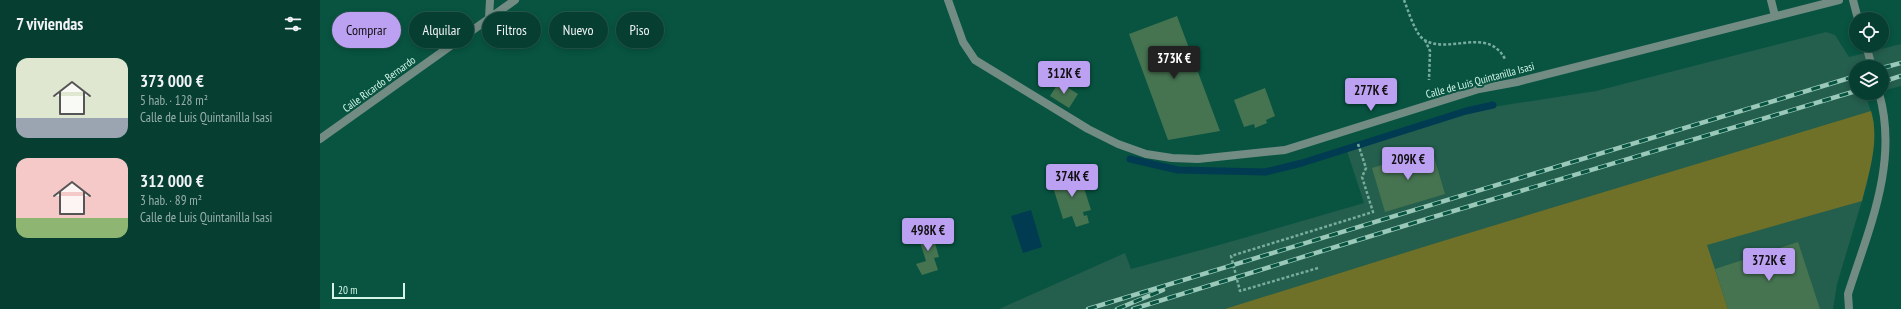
<!DOCTYPE html>
<html lang="es">
<head>
<meta charset="utf-8">
<style>
  :root { --surface:#063f31; --page:#0f4639; --text:#f1f3f6; --muted:#98afab; --line:#27584d; --accent:#bca0f2 }
  body { margin:0; font-family:"PT Sans Narrow",sans-serif; background:var(--page); color:var(--text); height:100vh; display:flex; flex-direction:column; font-size:15px; white-space:nowrap }
  * { box-sizing:border-box; margin:0 }
  p { font-size:13px; color:var(--muted) }
  .icon { flex:none; width:22px; height:22px; fill:none; stroke:currentColor; stroke-width:2; stroke-linecap:round; stroke-linejoin:round }
  .map { position:relative; flex:1; overflow:hidden }
  .sheet { display:flex; flex-direction:column; background:var(--surface); width:320px }
  .sheet>* { flex:none }
  .top-card { position:absolute; left:12px; top:12px; width:380px; height:36px; display:flex; gap:8px }
  .fabs { position:absolute; left:1529px; top:12px; display:grid; gap:8px }
  .fabs a { display:grid; place-items:center; width:40px; height:40px; border-radius:50%; background:var(--surface); box-shadow:0 2px 6px #0003,0 0 0 1px var(--line); font-size:20px }
  .scale { position:absolute; left:12px; bottom:10px; width:73px; box-sizing:border-box; padding-left:4px; border:2px solid #d4f5e8; border-top:0; font-size:11px; line-height:14px; white-space:nowrap; color:#d4f5e8; -webkit-text-stroke:3px #085441; paint-order:stroke }
  .price { position:absolute; translate:-50% -34px; padding:0 9px; border-radius:4px; background:var(--accent); color:#111; font-size:13px; line-height:26px; filter:drop-shadow(0 1px 2px #0008) }
  .price::after { content:''; position:absolute; left:50%; top:24px; width:12px; height:9px; margin-left:-6px; background:inherit; clip-path:polygon(0 0,100% 0,50% 100%) }
  .price.selected { background:#222; color:#fff }
  ul { padding:0; list-style:none }
  li { display:flex; align-items:center; gap:12px; height:100px; padding:0 16px }
  li span { display:grid; place-items:center; flex:none; width:112px; height:80px; border-radius:12px; color:#555 }
  li>.icon { margin-inline-start:auto }
  span .icon { width:48px; height:48px; fill:#fffc; stroke-width:1 }
  li b { font-size:17px }
  h2 { display:flex; justify-content:space-between; align-items:center; height:48px; padding:0 16px; font-size:17px }
  .pill { padding:0 14px; border-radius:18px; background:var(--surface); box-shadow:0 2px 6px #0003,0 0 0 1px var(--line); font-size:14px; line-height:36px }
  .pill.selected { background:var(--accent); color:#111 }
  main { display:flex; flex:1; min-height:0 }
  .map>svg:first-child { display:block }
  .built { fill:#245e4d }
  .green { fill:#6f7129 }
  .water { fill:#003b51 }
  .lines { fill:none; stroke-linecap:round; stroke-linejoin:round }
  .stream { stroke:#003b51; stroke-width:7 }
  .building { fill:#467451 }
  .path { stroke:#78ac9d; stroke-width:2.5; stroke-dasharray:3 2; stroke-linecap:butt }
  .minor { stroke:#728c83; stroke-width:8 }
  .rail-casing { stroke:#9ac8b9; stroke-width:4.5 }
  .rail { stroke:#085441; stroke-width:3; stroke-dasharray:9; stroke-linecap:butt }
  .labels { text-anchor:middle; dominant-baseline:central; stroke-width:4; stroke-linejoin:round; paint-order:stroke }
  .street-label { font-size:11px; fill:#d4f5e8; stroke:#085441 }
</style>
</head>
<body>
<main>
<section class="sheet">
<h2>7 viviendas<svg class="icon" aria-label="filters" viewBox="0 0 24 24"><path d="M4 7h16M4 17h16"/><circle cx="9" cy="7" r="2"/><circle cx="15" cy="17" r="2"/></svg></h2>
<ul>
<li><span style="background:linear-gradient(#dfe7d0 75%,#9aa5b1 0)"><svg class="icon" aria-label="home" viewBox="0 0 24 24"><path d="M3 11l9-7 9 7M6 9v11h12V9"/></svg></span><div><b>373 000 €</b><p>5 hab. · 128 m²</p><p>Calle de Luis Quintanilla Isasi</p></div></li>
<li><span style="background:linear-gradient(#f6c9c9 75%,#8fb573 0)"><svg class="icon" aria-label="home" viewBox="0 0 24 24"><path d="M3 11l9-7 9 7M6 9v11h12V9"/></svg></span><div><b>312 000 €</b><p>3 hab. · 89 m²</p><p>Calle de Luis Quintanilla Isasi</p></div></li>
</ul>
</section>
<div class="map">
<svg width="1581" height="309" viewBox="0 0 1581 309">
  <rect width="100%" height="100%" fill="#085441"/>
  <!-- built -->
  <path class="built" d="M1506 32 1515 35 1529 57 1581 44V86L1562 91V67H1536V93H1556L1546 96 1554 122 1553 148 1547 184 1517 284 1513 309H679L805 253 811 269 892 247 1044 203 1027 151 1166 108 1276 91Z"/>
  <!-- green -->
  <path class="green" d="M1551 111C1560 141 1549 172 1542 201L1387 245 1408 309H905L1113 244Z"/>
  <!-- water -->
  <path class="water" d="M711 210 722 247 703 253 691 216Z"/>
  <g class="lines">
    <!-- stream -->
    <path class="stream" d="M810 159 858 170 945 172 982 163 1146 111 1173 105"/>
  </g>
  <!-- building -->
  <path class="building" d="M857 16 900 131 848 140 809 34Z
    M739 82 758 94 749 108 730 96Z
    M945 88 955 116 946 120 947 123 935 128 934 124 924 127 914 100Z
    M1112 150 1125 194 1065 212 1052 168Z
    M759 172 771 210 763 212 764 216 767 215 769 223 756 227 752 216 743 219 731 181Z
    M611 229 619 257 614 258 618 270 602 275 596 264 606 261 597 233Z
    M1478 242 1500 309H1408L1395 269Z"/>
  <g class="lines">
    <!-- path -->
    <path class="path" d="M1084 0C1088 10 1095 33 1103 39 1127 56 1167 25 1185 59
      M1105 40 1110 51 1109 80
      M998 268 920 291 911 256 1053 212 1042 177 1046 168 1038 144"/>
    <!-- minor -->
    <path class="minor" d="M628 0 643 42 655 60 768 129 798 144 826 154 852 158 878 159 965 150 1159 89 1197 82 1519 0
      M1451 0 1455 16
      M1533 0 1538 19
      M169 18 170 0
      M1546 45 1552 67
      M0 139 195 0
      M1529 309 1528 294C1549 228 1579 162 1559 93"/>
    <!-- rail casing -->
    <g class="rail-casing">
      <path id="rail" d="M1562 68 1581 63
        M1562 82 1581 76
        M768 309 1536 76
        M797 309 843 290
        M813 309 1100 221 1536 91"/>
    </g>
    <!-- rail -->
    <use href="#rail" class="rail"/>
  </g>
  <g class="labels">
    <!-- street labels -->
    <g class="street-label">
      <text transform="translate(1160 80) rotate(-15)">Calle de Luis Quintanilla Isasi</text>
      <text transform="translate(59 84) rotate(-36)">Calle Ricardo Bernardo</text>
    </g>
  </g>
</svg>
<div class="fabs">
<a><svg class="icon" aria-label="locate" viewBox="0 0 24 24"><circle cx="12" cy="12" r="6"/><path d="M12 2v4M12 18v4M2 12h4M18 12h4"/></svg></a>
<a><svg class="icon" aria-label="layers" viewBox="0 0 24 24"><path d="M12 4l9 5-9 5-9-5zM3 14l9 5 9-5"/></svg></a>
</div>
<div class="scale">20 m</div>
<b class="price selected" style="left:854px;top:80px">373K €</b>
<b class="price" style="left:744px;top:95px">312K €</b>
<b class="price" style="left:1051px;top:112px">277K €</b>
<b class="price" style="left:1088px;top:181px">209K €</b>
<b class="price" style="left:752px;top:198px">374K €</b>
<b class="price" style="left:608px;top:252px">498K €</b>
<b class="price" style="left:1449px;top:282px">372K €</b>
<div class="top-card">
<a class="pill selected">Comprar</a>
<a class="pill">Alquilar</a>
<a class="pill">Filtros</a>
<a class="pill">Nuevo</a>
<a class="pill">Piso</a>
</div>
</div>
</main>
</body>
</html>
